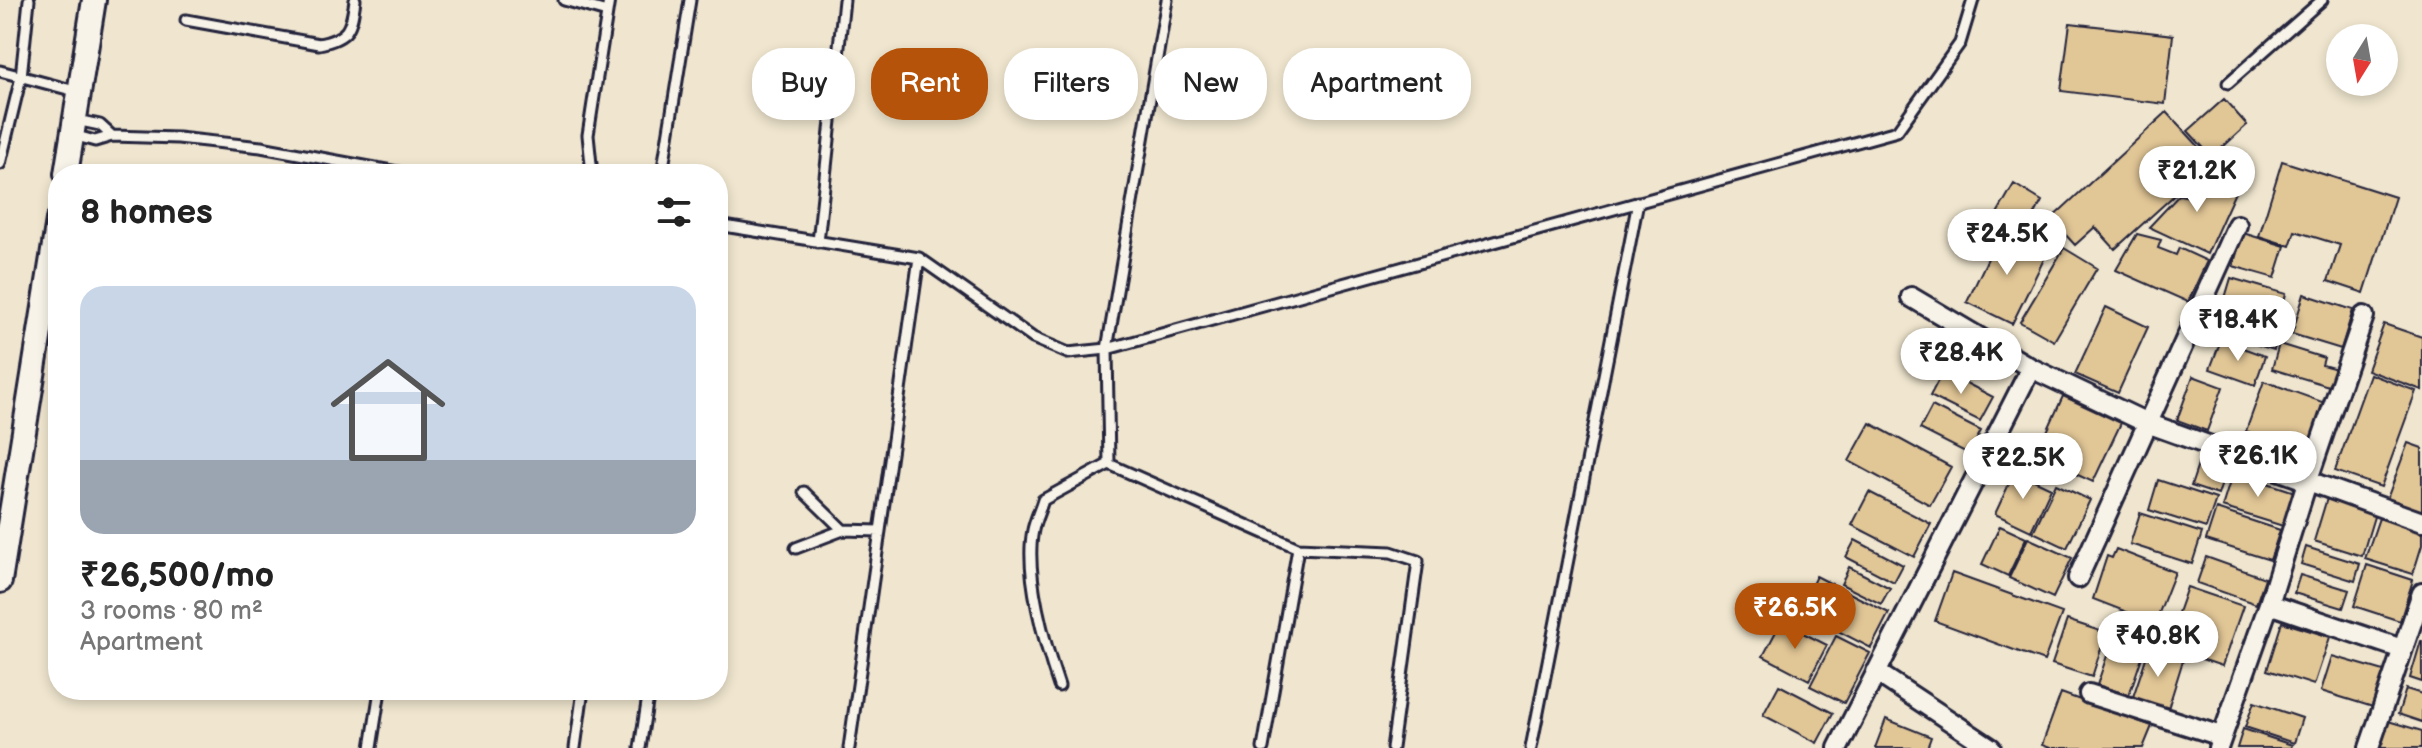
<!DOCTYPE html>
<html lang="en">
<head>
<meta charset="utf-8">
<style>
  :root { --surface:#fff; --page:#f2f2f2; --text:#222; --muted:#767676; --accent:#b45309 }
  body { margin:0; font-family:"Balsamiq Sans",sans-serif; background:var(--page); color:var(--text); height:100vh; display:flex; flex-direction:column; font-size:30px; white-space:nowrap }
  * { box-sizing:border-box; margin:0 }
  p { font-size:26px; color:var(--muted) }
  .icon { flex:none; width:44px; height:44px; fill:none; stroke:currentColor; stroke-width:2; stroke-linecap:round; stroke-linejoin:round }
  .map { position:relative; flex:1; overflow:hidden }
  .details { position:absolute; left:48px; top:164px; width:680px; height:536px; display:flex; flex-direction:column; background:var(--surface); border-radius:32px; box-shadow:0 4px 12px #0003 }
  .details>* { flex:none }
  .guide { position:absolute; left:752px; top:48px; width:760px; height:72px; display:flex; gap:16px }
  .needle { width:52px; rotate:191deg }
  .controls { position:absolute; left:2326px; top:24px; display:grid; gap:16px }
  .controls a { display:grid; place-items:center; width:72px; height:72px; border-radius:50%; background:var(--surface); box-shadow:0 4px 12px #0003; font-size:40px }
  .price { position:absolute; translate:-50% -68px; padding:0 18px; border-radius:28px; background:#fff; color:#222; font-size:26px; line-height:52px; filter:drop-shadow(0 2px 4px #0008) }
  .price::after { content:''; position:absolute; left:50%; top:48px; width:24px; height:18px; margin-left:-12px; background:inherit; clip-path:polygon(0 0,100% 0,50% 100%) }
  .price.current { background:var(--accent); color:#fff }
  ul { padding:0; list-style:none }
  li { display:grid; align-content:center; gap:16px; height:424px; padding:0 32px }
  li span { display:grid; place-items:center; height:248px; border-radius:24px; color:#555 }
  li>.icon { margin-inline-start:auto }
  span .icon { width:144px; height:144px; fill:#fffc; stroke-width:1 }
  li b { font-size:34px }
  h2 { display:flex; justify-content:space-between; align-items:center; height:96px; padding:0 32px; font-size:34px }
  .pill { padding:0 28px; border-radius:32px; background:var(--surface); box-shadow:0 4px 12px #0003; font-size:28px; line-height:72px }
  .pill.current { background:var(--accent); color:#fff }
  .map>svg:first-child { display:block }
  .building { fill:#e1c696; stroke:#22223b; stroke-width:2 }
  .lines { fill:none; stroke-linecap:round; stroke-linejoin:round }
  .service-casing { stroke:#22223b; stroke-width:15 }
  .minor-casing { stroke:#22223b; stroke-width:24 }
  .tertiary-casing { stroke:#22223b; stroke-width:28 }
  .service { stroke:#f7f3e8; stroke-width:9 }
  .minor { stroke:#f7f3e8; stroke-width:18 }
  .tertiary { stroke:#f7f3e8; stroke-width:22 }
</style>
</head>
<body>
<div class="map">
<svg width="2422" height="748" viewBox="0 0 2422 748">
  <rect width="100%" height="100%" fill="#f0e6cf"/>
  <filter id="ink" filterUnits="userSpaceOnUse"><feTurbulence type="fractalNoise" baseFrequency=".0125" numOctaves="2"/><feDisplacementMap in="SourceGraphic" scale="16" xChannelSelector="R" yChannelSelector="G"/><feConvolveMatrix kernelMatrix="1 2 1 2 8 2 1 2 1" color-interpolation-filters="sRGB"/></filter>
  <g filter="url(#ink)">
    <!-- building -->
    <path class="building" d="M2070 23 2173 35 2165 104 2061 91Z
      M2224 99 2247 125 2212 157 2188 131Z
      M2167 112 2212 161 2115 249 2095 227 2075 245 2051 219Z
      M2282 161 2395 197 2364 293 2328 281 2340 245 2295 231 2290 246 2259 236Z
      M2201 173 2237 188 2207 254 2149 227 2179 195 2190 197Z
      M2014 184 2042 201 2034 216 2048 224 2038 241 1995 217Z
      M2001 231 2047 253 2012 324 1967 302Z
      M2243 233 2285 246 2275 278 2233 266Z
      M2137 234 2161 240 2158 248 2176 255 2179 248 2207 261 2188 302 2116 270Z
      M2064 248 2097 268 2054 341 2020 322Z
      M2231 278 2286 294 2280 315 2225 298Z
      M2304 294 2353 310 2341 349 2292 334Z
      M2228 304 2283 321 2274 350 2220 333Z
      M2106 307 2148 327 2118 393 2075 374Z
      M2384 324 2422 337V390L2367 370Z
      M2221 340 2265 356 2255 385 2210 369Z
      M2279 344 2324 358 2322 365 2337 369 2332 387 2272 369Z
      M1943 371 1993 397 1980 421 1930 396Z
      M2370 374 2416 391 2381 487 2335 471Z
      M2193 376 2223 387 2207 431 2177 420Z
      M2264 381 2325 403 2306 453 2246 431Z
      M2063 396 2121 423 2093 482 2036 456Z
      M1932 406 1981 431 1969 454 1920 429Z
      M1870 423 1951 467 1930 505 1849 461Z
      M2408 443 2422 448V511L2387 499Z
      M2200 459 2227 468 2218 495 2191 486Z
      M2015 471 2051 488 2031 531 1995 514Z
      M2233 472 2295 492 2283 526 2222 507Z
      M2158 480 2216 499 2206 528 2149 510Z
      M2056 484 2090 500 2067 548 2033 532Z
      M1869 492 1931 524 1914 557 1852 525Z
      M2328 495 2376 510 2362 556 2314 541Z
      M2216 509 2280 530 2270 560 2206 540Z
      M2140 513 2202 533 2192 564 2130 544Z
      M2379 518 2422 531V545L2413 574 2365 559Z
      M2000 526 2026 538 2008 576 1982 564Z
      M2028 538 2072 558 2053 598 2009 578Z
      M1855 540 1903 565 1894 582 1846 557Z
      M2306 547 2360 564 2355 581 2301 564Z
      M2116 549 2175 572 2155 623 2093 599 2107 556 2112 558Z
      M2206 557 2265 578 2256 604 2197 583Z
      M2367 565 2413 580 2400 621 2354 606Z
      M1849 567 1890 588 1881 604 1841 584Z
      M1952 573 2062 613 2044 661 1935 621Z
      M2300 575 2349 590 2343 608 2294 593Z
      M1816 576 1889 613 1871 648 1799 611Z
      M2187 587 2243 606 2222 666 2166 647Z
      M2067 620 2106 633 2092 677 2052 664Z
      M1781 622 1827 645 1809 680 1763 656Z
      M2282 622 2330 637 2314 685 2267 670Z
      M1836 636 1870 653 1844 703 1810 686Z
      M2421 641H2422V682L2410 678Z
      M2150 646 2184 657 2167 712 2132 700Z
      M2110 647 2142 657 2129 695 2097 685Z
      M2332 656 2384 671 2373 707 2321 691Z
      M1779 685 1833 713 1817 743 1763 715Z
      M2406 689 2422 694V722L2398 714Z
      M2061 693 2152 726 2143 748H2050L2042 745Z
      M2254 702 2302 718 2294 743 2245 727Z
      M1886 719 1931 737 1927 748H1875Z
      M2388 721 2422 731V748H2380Z
      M2243 729 2292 745 2291 748H2237Z"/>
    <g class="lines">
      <!-- service casing -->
      <g class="service-casing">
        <path id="service" d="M564 0 607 12
          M186 20 319 44C349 38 351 29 355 0
          M0 71 79 92
          M2228 83 2322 0
          M76 120 100 125 112 136
          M73 135 95 141 112 136 178 138 261 147 408 174
          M0 164 21 77 29 0
          M592 174 588 135 609 0
          M662 174 690 0
          M718 225 919 258 1033 338 1068 353 1107 349 1897 131 1960 43 1973 0
          M818 242 844 0
          M1109 464 1298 548 1263 748
          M804 492 843 530
          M796 548 843 530 880 531
          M1298 548 1391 552 1418 561 1392 748
          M1059 686C1045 645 1024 573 1033 530 1035 520 1040 510 1043 500L1109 464 1107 349 1167 0
          M371 748 380 690
          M575 748 583 690
          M640 748 649 690
          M849 748 919 258
          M1531 748 1638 202"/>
      </g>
      <!-- minor casing -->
      <g class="minor-casing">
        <path id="minor" d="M1911 297 2031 368 2147 423 2422 522
          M2078 578 2237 225
          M2269 604 2402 649
          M1876 672 1991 748
          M2089 694 2221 736
          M1838 748 2031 368
          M2218 748 2269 604 2308 479 2364 316
          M2369 748 2422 593"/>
      </g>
      <!-- tertiary casing -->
      <g class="tertiary-casing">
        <path id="tertiary" d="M66 174 94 0
          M0 581 58 220"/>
      </g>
      <!-- service -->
      <use href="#service" class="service"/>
      <!-- minor -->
      <use href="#minor" class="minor"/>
      <!-- tertiary -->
      <use href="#tertiary" class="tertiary"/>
    </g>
  </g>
</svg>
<div class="controls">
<a><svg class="needle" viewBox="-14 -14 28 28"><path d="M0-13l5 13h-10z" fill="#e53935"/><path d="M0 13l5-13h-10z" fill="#767676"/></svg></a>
</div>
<b class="price" style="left:2197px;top:214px">₹21.2K</b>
<b class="price" style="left:2007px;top:277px">₹24.5K</b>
<b class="price" style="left:2238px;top:363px">₹18.4K</b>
<b class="price" style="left:1961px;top:396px">₹28.4K</b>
<b class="price" style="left:2258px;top:499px">₹26.1K</b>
<b class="price" style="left:2023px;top:501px">₹22.5K</b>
<b class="price current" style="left:1795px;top:651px">₹26.5K</b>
<b class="price" style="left:2158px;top:679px">₹40.8K</b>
<div class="guide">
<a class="pill">Buy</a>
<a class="pill current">Rent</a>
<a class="pill">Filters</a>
<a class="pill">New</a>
<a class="pill">Apartment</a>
</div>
<section class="details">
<h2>8 homes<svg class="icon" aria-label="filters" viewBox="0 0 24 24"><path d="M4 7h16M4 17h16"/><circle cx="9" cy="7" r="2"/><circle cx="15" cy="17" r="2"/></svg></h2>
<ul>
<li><span style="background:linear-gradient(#c9d6e8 70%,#9aa5b1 0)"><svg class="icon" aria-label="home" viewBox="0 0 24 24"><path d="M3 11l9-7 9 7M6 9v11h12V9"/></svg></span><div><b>₹26,500/mo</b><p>3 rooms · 80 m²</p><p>Apartment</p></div></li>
</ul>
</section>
</div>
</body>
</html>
